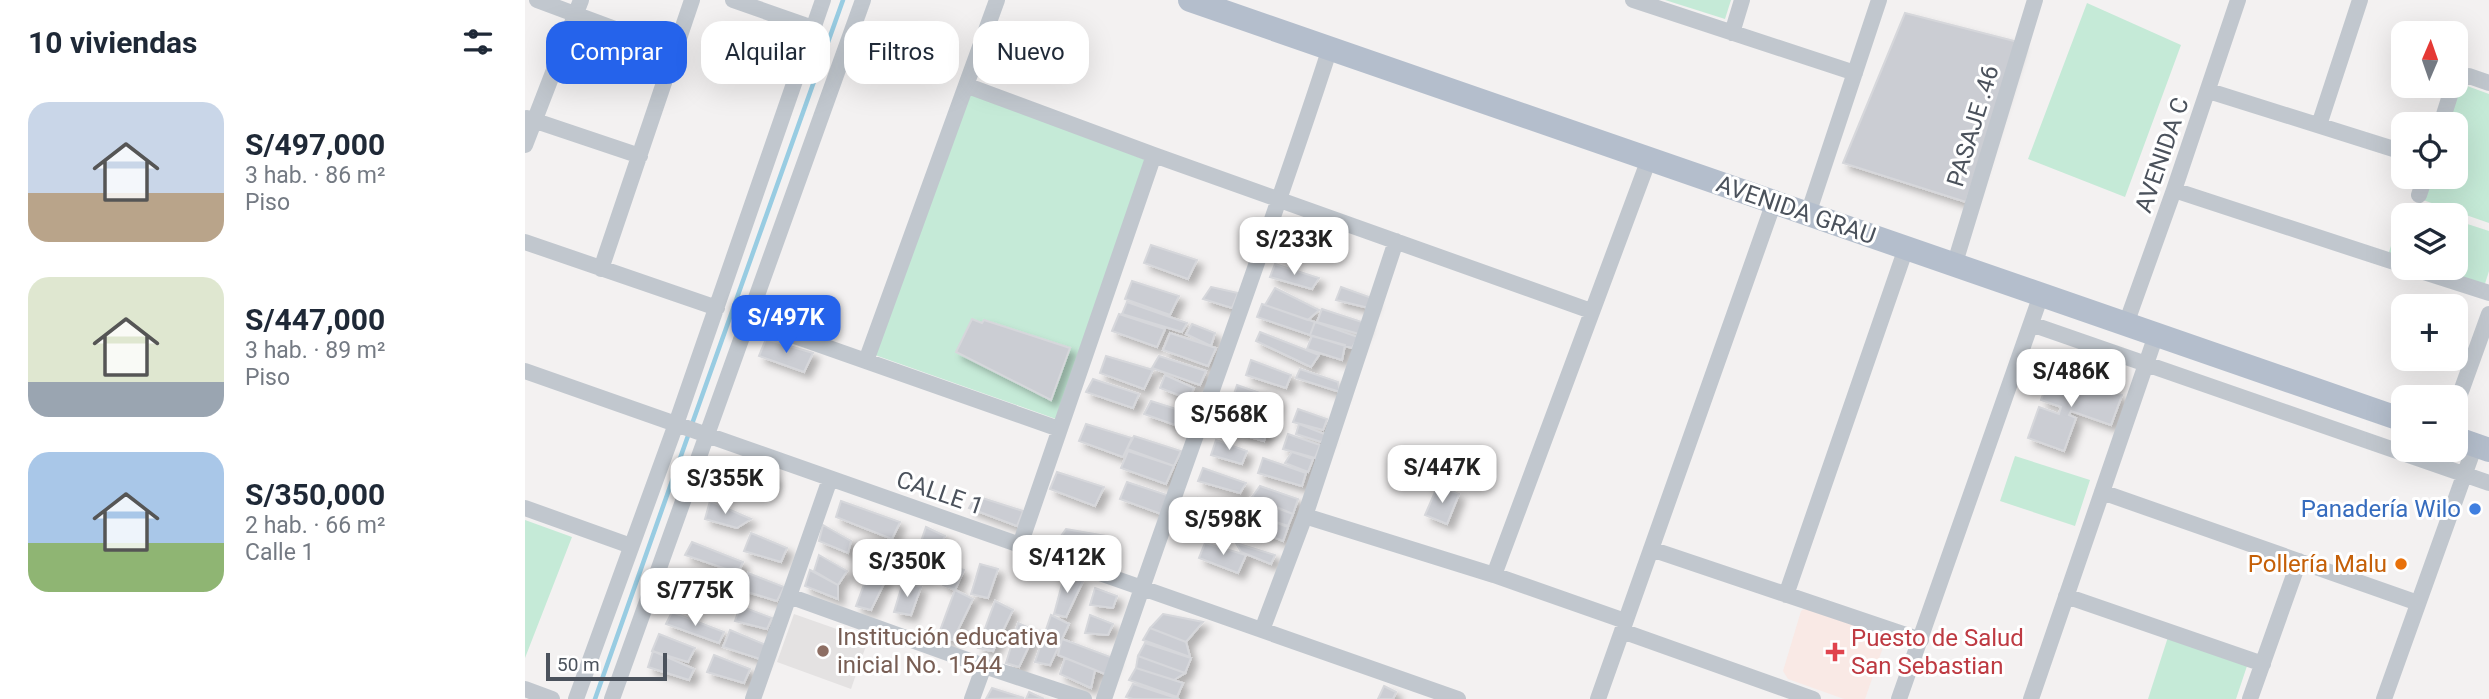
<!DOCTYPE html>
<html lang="es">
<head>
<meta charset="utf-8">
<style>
  :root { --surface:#fff; --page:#f6f6f7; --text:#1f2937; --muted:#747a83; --accent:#2563eb }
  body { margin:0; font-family:Roboto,sans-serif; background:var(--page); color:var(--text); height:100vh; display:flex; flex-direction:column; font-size:26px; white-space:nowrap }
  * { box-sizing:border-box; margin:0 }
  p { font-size:23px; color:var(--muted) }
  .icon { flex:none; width:38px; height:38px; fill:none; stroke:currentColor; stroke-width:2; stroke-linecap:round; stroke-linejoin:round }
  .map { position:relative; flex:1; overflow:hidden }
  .details { display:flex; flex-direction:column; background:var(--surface); width:525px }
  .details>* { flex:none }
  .hud { position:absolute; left:21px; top:21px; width:665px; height:63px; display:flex; gap:14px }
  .needle { width:46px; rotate:2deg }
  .tools { position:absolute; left:1866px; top:21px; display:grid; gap:14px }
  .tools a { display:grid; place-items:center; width:77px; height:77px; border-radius:14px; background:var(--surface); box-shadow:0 7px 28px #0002; font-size:35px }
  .scale { position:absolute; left:21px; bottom:18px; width:121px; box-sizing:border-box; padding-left:7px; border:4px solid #4b525c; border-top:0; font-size:19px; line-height:24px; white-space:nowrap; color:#4b525c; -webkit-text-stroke:5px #fff; paint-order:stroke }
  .price { position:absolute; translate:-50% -60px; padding:0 16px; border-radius:14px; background:#fff; color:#222; font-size:23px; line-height:46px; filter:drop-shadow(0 2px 4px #0008) }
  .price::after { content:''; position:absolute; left:50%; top:42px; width:21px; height:16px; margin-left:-10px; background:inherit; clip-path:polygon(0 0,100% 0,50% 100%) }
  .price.current { background:var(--accent); color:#fff }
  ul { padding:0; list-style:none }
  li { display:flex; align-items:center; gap:21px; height:175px; padding:0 28px }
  li span { display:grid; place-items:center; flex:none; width:196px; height:140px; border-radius:21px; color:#555 }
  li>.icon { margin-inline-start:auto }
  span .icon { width:84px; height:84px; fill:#fffc; stroke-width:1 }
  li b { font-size:30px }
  h2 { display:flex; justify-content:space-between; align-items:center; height:84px; padding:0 28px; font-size:30px }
  .chip { padding:0 24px; border-radius:21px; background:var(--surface); box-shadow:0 7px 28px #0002; font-size:24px; line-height:63px }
  .chip.current { background:var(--accent); color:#fff }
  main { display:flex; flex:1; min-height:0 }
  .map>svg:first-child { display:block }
  .education { fill:#e4e2e2 }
  .medical { fill:#f9e9e5 }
  .green { fill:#c5ead7 }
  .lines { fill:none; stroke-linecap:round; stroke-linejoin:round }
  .stream { stroke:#98cce2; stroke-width:4.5 }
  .building { fill:#cbcdd3; stroke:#d6d7db; stroke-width:2; filter:url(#shadow) }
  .street { stroke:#c1c7ce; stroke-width:16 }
  .primary { stroke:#b4becc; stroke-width:24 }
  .shop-dot { fill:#3f7fe0; stroke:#fff; stroke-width:2.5 }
  .food-dot { fill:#e8710a; stroke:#fff; stroke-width:2.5 }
  .education-dot { fill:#8d6e63; stroke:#fff; stroke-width:2.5 }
  .health-dot { fill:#e0444e; stroke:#fff; stroke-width:2.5 }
  .labels { text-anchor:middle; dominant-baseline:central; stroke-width:6; stroke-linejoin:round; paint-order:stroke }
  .street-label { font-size:24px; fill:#4b525c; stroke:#fff }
  .shop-label { font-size:24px; fill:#366cbe; stroke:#fff; text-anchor:end }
  .food-label { font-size:24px; fill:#c56008; stroke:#fff; text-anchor:end }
  .education-label { font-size:24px; fill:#785e54; stroke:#fff; text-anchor:start }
  .health-label { font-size:24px; fill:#be3a42; stroke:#fff; text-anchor:start }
</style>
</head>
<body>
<main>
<section class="details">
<h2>10 viviendas<svg class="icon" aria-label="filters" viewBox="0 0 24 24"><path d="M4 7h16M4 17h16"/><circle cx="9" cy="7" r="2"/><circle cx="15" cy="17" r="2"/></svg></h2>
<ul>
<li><span style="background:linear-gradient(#c9d6e8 65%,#b9a48a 0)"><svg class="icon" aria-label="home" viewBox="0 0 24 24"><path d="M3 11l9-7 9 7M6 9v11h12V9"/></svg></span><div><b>S/497,000</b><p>3 hab. · 86 m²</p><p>Piso</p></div></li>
<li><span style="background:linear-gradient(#dfe7d0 75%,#9aa5b1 0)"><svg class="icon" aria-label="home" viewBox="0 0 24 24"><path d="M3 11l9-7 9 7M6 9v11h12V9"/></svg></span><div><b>S/447,000</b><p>3 hab. · 89 m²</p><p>Piso</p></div></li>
<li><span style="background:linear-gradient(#a9c7e8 65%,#8fb573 0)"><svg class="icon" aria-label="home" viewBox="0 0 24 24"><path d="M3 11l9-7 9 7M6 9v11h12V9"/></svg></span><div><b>S/350,000</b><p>2 hab. · 66 m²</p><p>Calle 1</p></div></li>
</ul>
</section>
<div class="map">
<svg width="1964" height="699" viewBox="0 0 1964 699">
  <defs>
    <filter id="shadow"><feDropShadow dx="6" dy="6" stdDeviation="3.5" flood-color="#0004"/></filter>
  </defs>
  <rect width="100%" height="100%" fill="#f3f1f1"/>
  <!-- education -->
  <path class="education" d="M269 614 343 640 326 689 252 662Z"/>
  <!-- medical -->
  <path class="medical" d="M1285 605 1363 633 1340 699H1319L1263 679 1258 671 1276 611Z"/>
  <!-- green -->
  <path class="green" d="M1140 0H1206L1200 19Z
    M1562 3 1656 45 1600 197 1503 159Z
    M1934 83 1964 94V223L1898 200 1905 177H1930V124H1921Z
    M441 91 626 162 531 419 350 355Z
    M1880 203 1916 215H1878V260L1863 255Z
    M1930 220 1964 231V271L1959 287 1901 268H1930Z
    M1490 456 1565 480 1550 526 1475 501Z
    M0 520 47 537 0 658Z
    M1643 637 1722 666 1711 699H1623Z"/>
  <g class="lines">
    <!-- stream -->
    <path class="stream" d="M167 424 318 0
      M70 699 164 433"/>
  </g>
  <!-- building -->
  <path class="building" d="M1380 13 1493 42 1441 202 1318 163Z
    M626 245 672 260 663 279 619 263Z
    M750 264 794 278 787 289 745 277Z
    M607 281 654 296 645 315 600 299Z
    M686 287 713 293 707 308 678 299Z
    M816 287 847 298 844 308 811 300Z
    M750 288 794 310 783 320 740 305Z
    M602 302 662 323 657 332 597 314Z
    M737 304 790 322 785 335 732 317Z
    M797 309 840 323 834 334 792 322Z
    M594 314 640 329 632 347 587 331Z
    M447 319 457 323 459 320 545 348 526 400 431 352Z
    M790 322 833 337 827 348 785 335Z
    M667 324 690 333 686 346 661 334Z
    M735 332 794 355 786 367 731 341Z
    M645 333 691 348 683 366 638 350Z
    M787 336 820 345 817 360 782 349Z
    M241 339 288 353 279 372 234 356Z
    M581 356 628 370 619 389 575 373Z
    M634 356 681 371 675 385 627 368Z
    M726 360 766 375 761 388 721 375Z
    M775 369 813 382 815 392 771 378Z
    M1527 370 1597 395 1586 425 1546 411 1544 415 1551 418 1539 451 1503 438 1514 407 1534 414 1536 407 1516 400Z
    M640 375 669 388 664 399 635 388Z
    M568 379 614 394 608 408 561 392Z
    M712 385 752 399 747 412 707 400Z
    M626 401 673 416 667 431 619 414Z
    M773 409 802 419 798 430 768 422Z
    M700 413 743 429 739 441 694 428Z
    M561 424 607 438 598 457 554 441Z
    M774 424 802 435 796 442 771 434Z
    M763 434 795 445 790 458 758 449Z
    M609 436 656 451 649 466 602 449Z
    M691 440 722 451 717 464 686 455Z
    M603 451 649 466 641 484 596 468Z
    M767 452 788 459 783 472 760 463Z
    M199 458 250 478 245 489 192 471Z
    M738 458 781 473 777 486 733 473Z
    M678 468 721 483 715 493 673 481Z
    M532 472 579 487 570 506 525 489Z
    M602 482 648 497 639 515 595 499Z
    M913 485 934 494 922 524 900 515Z
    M735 486 773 499 768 514 727 497Z
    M451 496 498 511 492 526 444 508Z
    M673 498 704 508 699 521 670 509Z
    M725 498 768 514 763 526 722 512Z
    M185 501 226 519 212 528 180 519Z
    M316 501 375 522 367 539 311 517Z
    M669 512 698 522 694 531 664 522Z
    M725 513 763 527 758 541 718 525Z
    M298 525 326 541 323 553 294 541Z
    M401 527 420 536 400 577 385 574Z
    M541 529 581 536 568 556 531 543Z
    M226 533 262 548 256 562 219 551Z
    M167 542 218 562 213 573 160 555Z
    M680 543 721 555 713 573 674 558Z
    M711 543 750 555 746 564 716 552Z
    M294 555 322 571 313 585 289 571Z
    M348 560 366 569 346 610 331 606Z
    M455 564 473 569 463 598 446 594Z
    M421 565 439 570 430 590 418 585Z
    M285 570 313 585V599L280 586Z
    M223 573 259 587 252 601 216 590Z
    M540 573 558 581 541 617 529 614Z
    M378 582 396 587 386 615 369 612Z
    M570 588 592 596 588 608 565 605Z
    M430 590 448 599 428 640 413 636Z
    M470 601 488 610 468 651 453 648Z
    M215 606 247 618 242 629 210 621Z
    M147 612 199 632 194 643 141 624Z
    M638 614 678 622 661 642 625 628Z
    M526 615 544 624 525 665 510 662Z
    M565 615 588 624 583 635 560 633Z
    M493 623 511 631 494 667 481 663Z
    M625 628 661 642 665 657 618 640Z
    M205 630 241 645 235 659 198 647Z
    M134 634 170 648 163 662 127 651Z
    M537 639 588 658 580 674 533 655Z
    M620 643 666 658 660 673 613 656Z
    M128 651 169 669 164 680 123 667Z
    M189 655 225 669 219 683 182 672Z
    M613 656 660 673 649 680 611 668Z
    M540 658 570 670 566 688 535 674Z
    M611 668 658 683 652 697 604 680Z
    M608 684 654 699H608L601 697Z
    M859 686 871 692 868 699H853Z
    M467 688 499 698 461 699Z
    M504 692 519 699H501Z"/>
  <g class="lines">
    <!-- street -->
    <path class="street" d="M12 0 149 51
      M208 0 288 28
      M1108 0 1330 73
      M1207 33 1217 0
      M1930 81 1944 76 1964 83
      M443 86 629 155 1066 311
      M1684 91 1878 152
      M2 118 115 156
      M1916 124 1928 86
      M1794 125 1835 0
      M0 145 56 0
      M1649 190 1878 265
      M1894 195 1900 177
      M1283 214 1354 0
      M0 242 192 308
      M1429 266 1510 0
      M1886 268 1964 293
      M76 269 167 0
      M224 320 534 429
      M1506 324 1964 483
      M1601 324 1649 190 1713 0
      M341 361 472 0
      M0 371 933 699
      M1930 408 1964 314
      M1577 492 1893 603
      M0 508 106 546
      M780 516 969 575 1100 621
      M495 545 629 155
      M1126 549 1396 640
      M969 575 1124 159
      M1261 595 1381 248
      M264 596 459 666 559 699
      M1541 596 1738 664
      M737 630 780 516 871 241
      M1097 631 1288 699
      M0 689 27 699
      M51 699 151 424 298 0
      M87 699C169 465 256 234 338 0
      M228 699 305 479
      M447 699 459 666
      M579 699C652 481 734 267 805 48
      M1073 699 1249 202
      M1374 699 1516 295
      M1506 699 1631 335
      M1725 699 1774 561
      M1859 699 1950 445"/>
    <!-- primary -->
    <path class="primary" d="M665 0 1878 420
      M1930 438 1964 450"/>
  </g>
  <!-- markers -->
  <circle class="shop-dot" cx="1950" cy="509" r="7"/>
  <circle class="food-dot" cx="1876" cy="564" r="7"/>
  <circle class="education-dot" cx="298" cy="651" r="7"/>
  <path class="health-dot" d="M1306.5 641.5h7v7h7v7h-7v7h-7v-7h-7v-7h7z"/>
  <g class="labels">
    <!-- street labels -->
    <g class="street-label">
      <text transform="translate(1448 126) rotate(-73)">PASAJE .46</text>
      <text transform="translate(1637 155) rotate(-71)">AVENIDA C</text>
      <text transform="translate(1271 210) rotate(19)">AVENIDA GRAU</text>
      <text transform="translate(415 493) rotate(19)">CALLE 1</text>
    </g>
    <!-- shop labels -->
    <g class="shop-label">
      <text x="1936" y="509">Panadería Wilo</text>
    </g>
    <!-- food labels -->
    <g class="food-label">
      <text x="1862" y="564">Pollería Malu</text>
    </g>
    <!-- education labels -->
    <g class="education-label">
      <text x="312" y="637">Institución educativa<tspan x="312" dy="28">inicial No. 1544</tspan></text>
    </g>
    <!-- health labels -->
    <g class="health-label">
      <text x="1326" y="638">Puesto de Salud<tspan x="1326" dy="28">San Sebastian</tspan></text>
    </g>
  </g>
</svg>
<div class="tools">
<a><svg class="needle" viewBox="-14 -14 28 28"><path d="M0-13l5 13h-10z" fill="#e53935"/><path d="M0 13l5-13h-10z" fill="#747a83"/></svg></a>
<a><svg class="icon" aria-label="locate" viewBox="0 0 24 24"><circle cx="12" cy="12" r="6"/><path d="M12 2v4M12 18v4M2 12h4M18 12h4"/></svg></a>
<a><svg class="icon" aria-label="layers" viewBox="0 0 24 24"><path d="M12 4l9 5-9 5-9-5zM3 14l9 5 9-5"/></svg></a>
<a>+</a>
<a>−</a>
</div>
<div class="scale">50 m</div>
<b class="price" style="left:769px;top:277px">S/233K</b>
<b class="price current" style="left:261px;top:355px">S/497K</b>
<b class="price" style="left:1546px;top:409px">S/486K</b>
<b class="price" style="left:704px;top:452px">S/568K</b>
<b class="price" style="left:917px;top:505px">S/447K</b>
<b class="price" style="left:200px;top:516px">S/355K</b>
<b class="price" style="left:698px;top:557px">S/598K</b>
<b class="price" style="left:542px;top:595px">S/412K</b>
<b class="price" style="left:382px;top:599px">S/350K</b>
<b class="price" style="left:170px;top:628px">S/775K</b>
<div class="hud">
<a class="chip current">Comprar</a>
<a class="chip">Alquilar</a>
<a class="chip">Filtros</a>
<a class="chip">Nuevo</a>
</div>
</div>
</main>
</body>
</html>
